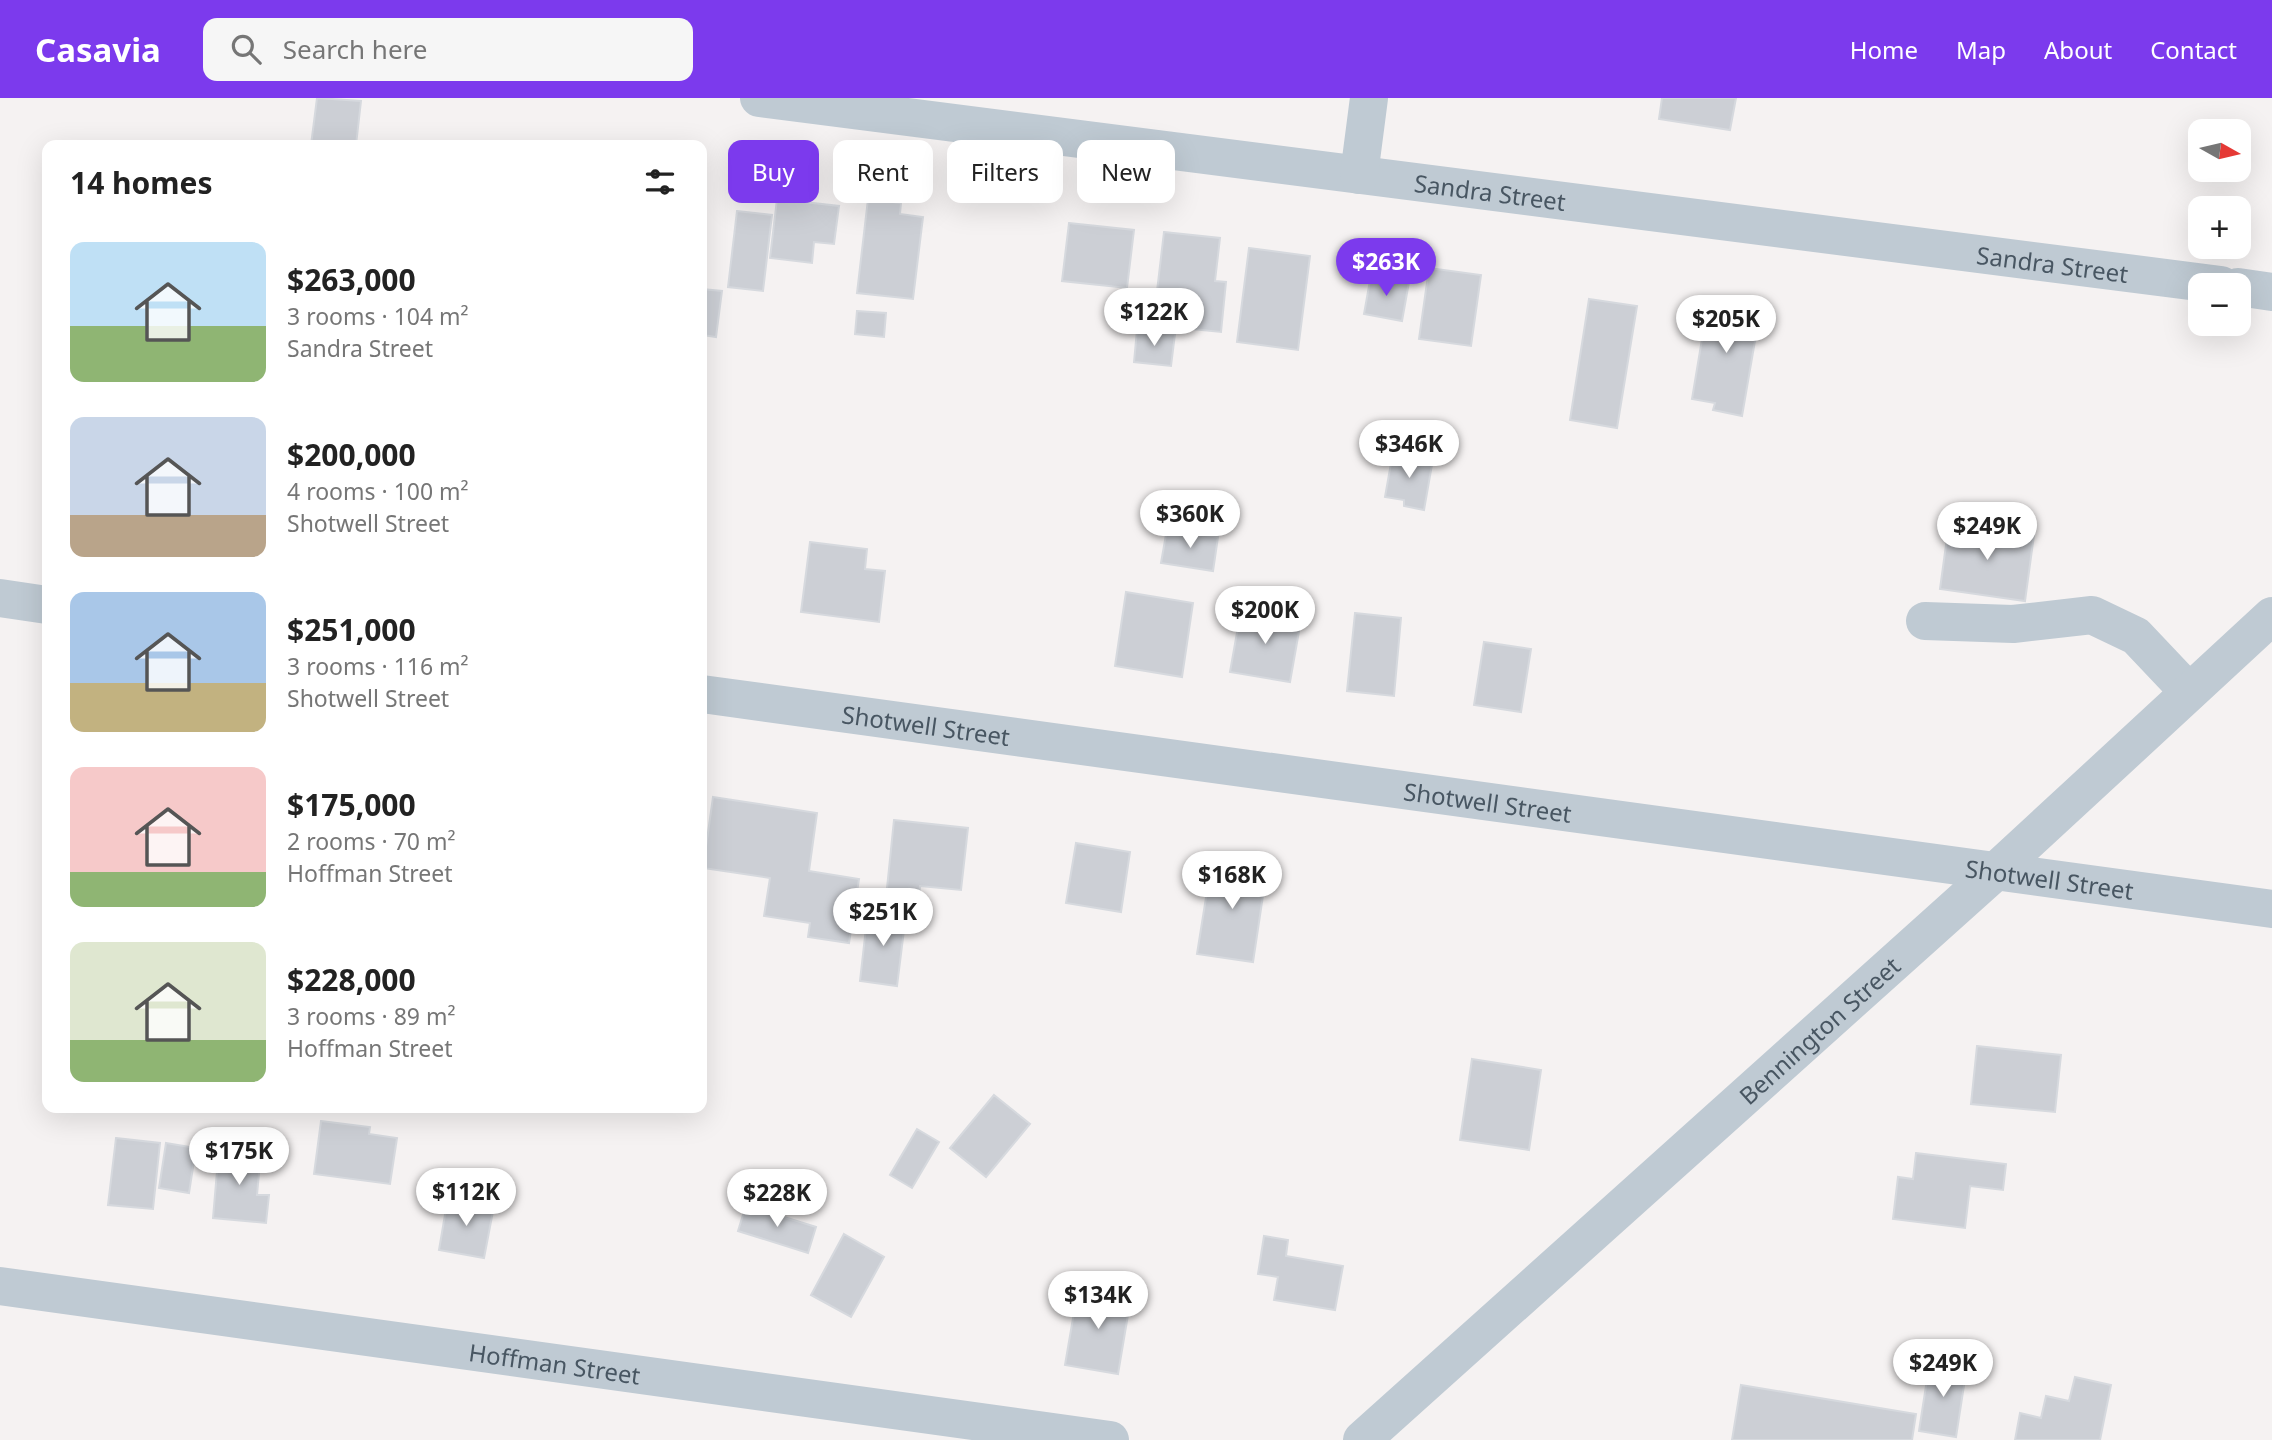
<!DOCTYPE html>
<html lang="en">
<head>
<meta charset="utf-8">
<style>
  :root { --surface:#fff; --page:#f6f6f6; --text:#222; --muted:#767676; --accent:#7c3aed }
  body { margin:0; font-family:"Noto Sans",sans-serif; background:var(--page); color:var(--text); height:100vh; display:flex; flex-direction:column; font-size:26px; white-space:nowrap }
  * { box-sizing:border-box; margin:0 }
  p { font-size:23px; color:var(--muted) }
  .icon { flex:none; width:38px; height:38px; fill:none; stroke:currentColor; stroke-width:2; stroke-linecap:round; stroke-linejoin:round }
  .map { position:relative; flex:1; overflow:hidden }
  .drawer { position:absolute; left:42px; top:42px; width:665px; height:973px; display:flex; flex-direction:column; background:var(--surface); border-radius:14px; box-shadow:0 7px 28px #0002 }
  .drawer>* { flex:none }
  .top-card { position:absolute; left:728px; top:42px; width:665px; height:63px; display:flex; gap:14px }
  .needle { width:46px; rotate:98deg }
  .tools { position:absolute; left:2188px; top:21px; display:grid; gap:14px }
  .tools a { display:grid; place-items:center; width:63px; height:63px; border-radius:14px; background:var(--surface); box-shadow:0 7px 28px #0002; font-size:35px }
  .price { position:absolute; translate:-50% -60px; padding:0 16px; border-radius:24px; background:#fff; color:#222; font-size:23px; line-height:46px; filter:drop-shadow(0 2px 4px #0008) }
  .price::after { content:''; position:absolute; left:50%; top:42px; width:21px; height:16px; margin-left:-10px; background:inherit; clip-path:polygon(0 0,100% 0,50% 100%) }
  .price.selected { background:var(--accent); color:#fff }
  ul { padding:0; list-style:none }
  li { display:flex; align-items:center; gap:21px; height:175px; padding:0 28px }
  li span { display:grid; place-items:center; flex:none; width:196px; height:140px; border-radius:14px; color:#555 }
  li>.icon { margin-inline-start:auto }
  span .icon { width:84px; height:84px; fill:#fffc; stroke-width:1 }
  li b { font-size:30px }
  h2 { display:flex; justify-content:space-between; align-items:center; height:84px; padding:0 28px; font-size:30px }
  .pill { padding:0 24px; border-radius:14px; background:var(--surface); box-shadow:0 7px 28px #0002; font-size:24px; line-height:63px }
  .pill.selected { background:var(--accent); color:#fff }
  header { display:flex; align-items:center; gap:42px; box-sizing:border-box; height:98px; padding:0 35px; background:var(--accent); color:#fff }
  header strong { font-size:33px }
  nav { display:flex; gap:38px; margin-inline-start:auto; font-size:24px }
  .search { width:490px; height:63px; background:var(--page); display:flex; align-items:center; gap:18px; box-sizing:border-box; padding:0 24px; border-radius:14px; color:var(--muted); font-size:26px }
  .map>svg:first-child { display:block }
  .building { fill:#cccfd5; stroke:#d6d9de; stroke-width:2 }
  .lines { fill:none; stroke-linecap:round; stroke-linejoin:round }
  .minor { stroke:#bfcad3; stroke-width:38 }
  .labels { text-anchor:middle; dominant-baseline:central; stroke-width:5; stroke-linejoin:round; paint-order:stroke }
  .street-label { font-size:24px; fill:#485662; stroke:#fff }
</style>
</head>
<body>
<header>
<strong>Casavia</strong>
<div class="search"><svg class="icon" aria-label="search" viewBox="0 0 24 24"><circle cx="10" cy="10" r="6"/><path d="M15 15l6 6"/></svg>Search here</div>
<nav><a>Home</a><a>Map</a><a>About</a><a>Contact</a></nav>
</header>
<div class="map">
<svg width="2272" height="1342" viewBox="0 0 2272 1342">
  <rect width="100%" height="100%" fill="#f5f2f2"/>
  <!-- building -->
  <path class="building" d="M317 0 361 3 356 47H311Z
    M1662 0H1736L1730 32 1659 21Z
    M777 101 839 108 834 146 814 144 812 165 770 160Z
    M868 101 901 105 900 116 923 119 913 201 857 195Z
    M737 113 772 117 763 193 728 189Z
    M1069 125 1134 132 1127 190 1062 183Z
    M1164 134 1220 140 1215 183 1226 184 1221 234 1153 227Z
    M1249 150 1310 158 1298 252 1237 244Z
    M1429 170 1481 177 1471 248 1419 241Z
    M1371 177 1409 184 1402 223 1364 216Z
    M702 191 722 193 716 239 702 237Z
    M1709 199 1761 208 1742 318 1713 312 1715 305 1692 301Z
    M1589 201 1637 208 1617 330 1570 322Z
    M857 213 886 215 884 239 855 236Z
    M1137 232 1175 236 1171 268 1134 264Z
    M1393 354 1433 361 1424 412 1404 408V402L1385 399Z
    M1949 425 2034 437 2025 503 1940 491Z
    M1167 431 1218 439 1213 473 1161 465Z
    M810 444 867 451 865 471 885 473 879 524 801 514Z
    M1126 494 1193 505 1182 579 1115 568Z
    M1241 512 1301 522 1290 584 1230 574Z
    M1355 515 1401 520 1394 598 1347 593Z
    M1484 544 1531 551 1521 614 1474 607Z
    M713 699 817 715 809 773 859 781 849 845 808 839 810 825 764 818 770 780 703 770Z
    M894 722 968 730 961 792 920 788 919 804 886 800Z
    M1076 745 1130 754 1121 814 1066 805Z
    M1212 762 1267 771 1253 864 1197 856Z
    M868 812 906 816 897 888 860 883Z
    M1977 948 2061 957 2055 1014 1971 1006Z
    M1472 961 1541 972 1529 1052 1460 1042Z
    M994 997 1030 1026 986 1079 950 1050Z
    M321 1023 370 1029 369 1036 397 1040 390 1086 314 1076Z
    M917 1031 939 1044 912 1090 890 1077Z
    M116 1040 160 1045 153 1111 108 1107Z
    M166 1045 196 1050 189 1095 159 1090Z
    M219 1050 261 1053 257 1097H269L266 1125 213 1120Z
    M1916 1055 2006 1066 2003 1092 1970 1088 1965 1130 1893 1121 1898 1079 1913 1081Z
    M448 1099 494 1108 484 1160 439 1152Z
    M746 1107 816 1129 808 1155 738 1133Z
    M844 1136 884 1159 851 1219 811 1197Z
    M1264 1138 1288 1142 1286 1158 1343 1168 1335 1212 1274 1202 1278 1179 1258 1176Z
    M1078 1191 1131 1199 1118 1276 1065 1267Z
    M1930 1262 1967 1268 1956 1339 1919 1333Z
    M2075 1279 2111 1287 2100 1342H2015L2020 1315 2041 1320 2046 1298 2069 1303Z
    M1741 1287 1916 1316 1912 1342H1732Z"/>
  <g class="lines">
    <!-- minor -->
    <g class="minor">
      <path id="s1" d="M759 0 2221 187"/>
      <path d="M1359 77 1369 0"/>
      <path d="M2238 189 2272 194"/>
      <path d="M0 500 47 507"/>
      <path d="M1925 523 2013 526 2092 517 2136 538 2189 594"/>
      <path id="s2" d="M702 596 2272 811"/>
      <path id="s3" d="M0 1188 1110 1342"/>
      <path id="s4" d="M1362 1342 1996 773 2272 518"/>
    </g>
  </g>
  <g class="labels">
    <!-- street labels -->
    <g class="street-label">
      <text stroke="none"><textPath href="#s1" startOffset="737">Sandra Street</textPath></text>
      <text stroke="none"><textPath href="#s1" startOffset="1304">Sandra Street</textPath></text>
      <text stroke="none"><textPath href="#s2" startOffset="226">Shotwell Street</textPath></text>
      <text stroke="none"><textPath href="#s2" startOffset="793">Shotwell Street</textPath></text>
      <text stroke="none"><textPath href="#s2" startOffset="1360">Shotwell Street</textPath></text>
      <text stroke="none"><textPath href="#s4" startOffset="614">Bennington Street</textPath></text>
      <text stroke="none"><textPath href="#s3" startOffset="560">Hoffman Street</textPath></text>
    </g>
  </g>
</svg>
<div class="tools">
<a><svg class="needle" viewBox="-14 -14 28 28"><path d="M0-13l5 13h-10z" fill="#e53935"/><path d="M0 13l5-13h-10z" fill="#767676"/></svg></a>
<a>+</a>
<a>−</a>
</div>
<b class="price selected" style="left:1386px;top:200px">$263K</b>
<b class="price" style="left:1154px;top:250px">$122K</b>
<b class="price" style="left:1726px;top:257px">$205K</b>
<b class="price" style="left:1409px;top:382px">$346K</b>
<b class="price" style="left:1190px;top:452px">$360K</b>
<b class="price" style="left:1987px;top:464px">$249K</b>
<b class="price" style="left:1265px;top:548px">$200K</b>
<b class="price" style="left:1232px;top:813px">$168K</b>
<b class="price" style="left:883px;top:850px">$251K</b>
<b class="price" style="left:239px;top:1089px">$175K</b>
<b class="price" style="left:466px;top:1130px">$112K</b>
<b class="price" style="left:777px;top:1131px">$228K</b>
<b class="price" style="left:1098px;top:1233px">$134K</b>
<b class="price" style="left:1943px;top:1301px">$249K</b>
<div class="top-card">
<a class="pill selected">Buy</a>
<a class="pill">Rent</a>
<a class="pill">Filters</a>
<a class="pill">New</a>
</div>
<section class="drawer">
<h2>14 homes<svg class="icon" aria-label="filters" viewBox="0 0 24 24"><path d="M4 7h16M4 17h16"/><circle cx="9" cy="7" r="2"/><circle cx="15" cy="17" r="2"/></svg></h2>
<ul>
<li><span style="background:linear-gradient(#bfe0f5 60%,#8fb573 0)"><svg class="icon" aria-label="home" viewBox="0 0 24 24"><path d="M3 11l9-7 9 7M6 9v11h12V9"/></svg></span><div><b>$263,000</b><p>3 rooms · 104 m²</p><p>Sandra Street</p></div></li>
<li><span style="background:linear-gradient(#c9d6e8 70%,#b9a48a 0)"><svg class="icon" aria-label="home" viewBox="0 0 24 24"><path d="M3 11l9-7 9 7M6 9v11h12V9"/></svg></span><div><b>$200,000</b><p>4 rooms · 100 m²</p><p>Shotwell Street</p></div></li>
<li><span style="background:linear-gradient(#a9c7e8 65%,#c2b280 0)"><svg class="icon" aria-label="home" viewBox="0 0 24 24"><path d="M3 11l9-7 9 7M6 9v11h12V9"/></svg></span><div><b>$251,000</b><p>3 rooms · 116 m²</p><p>Shotwell Street</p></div></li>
<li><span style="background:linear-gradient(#f6c9c9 75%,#8fb573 0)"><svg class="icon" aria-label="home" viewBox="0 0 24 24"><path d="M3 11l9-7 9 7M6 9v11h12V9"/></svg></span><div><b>$175,000</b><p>2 rooms · 70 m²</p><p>Hoffman Street</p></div></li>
<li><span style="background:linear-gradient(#dfe7d0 70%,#8fb573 0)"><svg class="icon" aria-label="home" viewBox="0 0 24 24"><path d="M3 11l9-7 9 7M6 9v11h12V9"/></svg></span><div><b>$228,000</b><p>3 rooms · 89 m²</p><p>Hoffman Street</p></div></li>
</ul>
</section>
</div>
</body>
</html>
